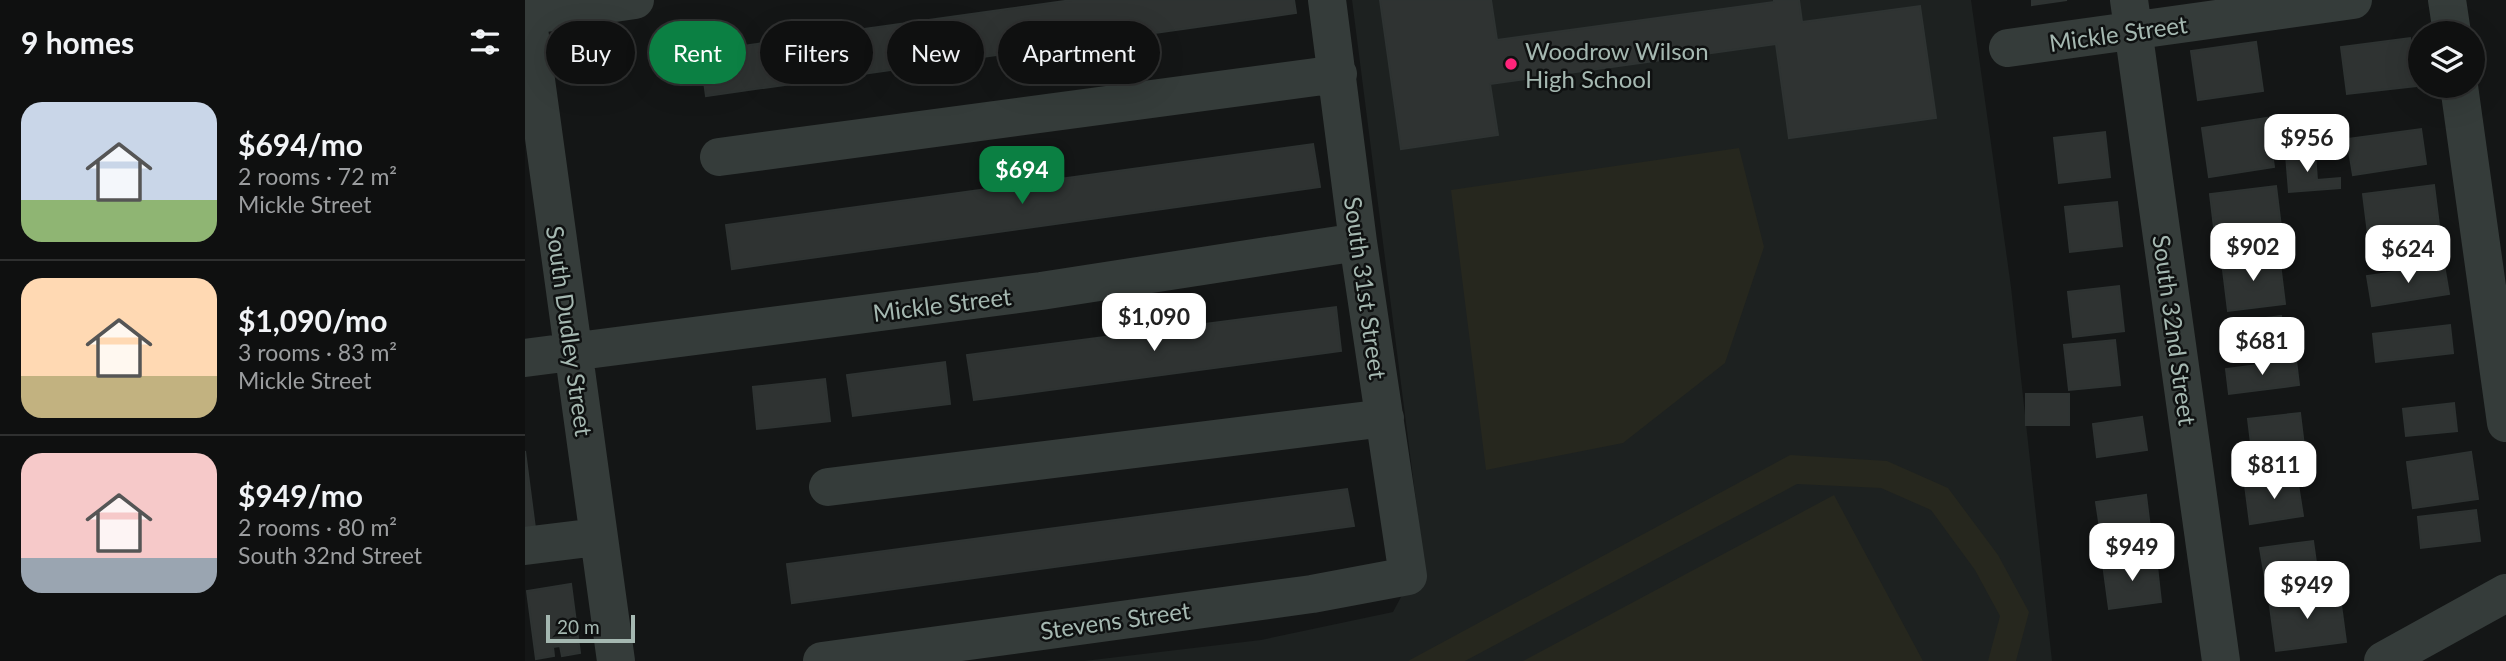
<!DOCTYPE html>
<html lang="en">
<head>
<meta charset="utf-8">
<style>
  :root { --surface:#0f1010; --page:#181919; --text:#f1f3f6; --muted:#9b9d9f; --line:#2f3030; --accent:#0b8043 }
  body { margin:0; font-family:Lato,sans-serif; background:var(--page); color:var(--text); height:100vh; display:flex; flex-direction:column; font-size:26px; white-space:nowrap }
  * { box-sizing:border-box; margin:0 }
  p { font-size:23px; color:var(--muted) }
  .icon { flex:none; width:38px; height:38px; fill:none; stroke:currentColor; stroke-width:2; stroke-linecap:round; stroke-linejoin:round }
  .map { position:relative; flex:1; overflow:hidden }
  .drawer { display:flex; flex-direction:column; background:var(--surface); width:525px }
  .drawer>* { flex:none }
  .guide { position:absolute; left:21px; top:21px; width:665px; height:63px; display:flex; gap:14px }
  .fabs { position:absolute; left:1883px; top:21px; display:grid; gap:14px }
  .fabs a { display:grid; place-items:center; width:77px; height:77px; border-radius:50%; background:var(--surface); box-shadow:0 7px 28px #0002,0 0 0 2px var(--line); font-size:35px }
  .scale { position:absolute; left:21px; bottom:18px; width:89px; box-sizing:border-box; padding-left:7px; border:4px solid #a5b8b1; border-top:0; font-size:19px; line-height:24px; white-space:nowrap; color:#a5b8b1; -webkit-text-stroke:5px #0f1111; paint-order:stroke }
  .price { position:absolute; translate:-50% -60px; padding:0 16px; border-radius:14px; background:#fff; color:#222; font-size:23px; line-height:46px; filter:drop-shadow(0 2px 4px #0008) }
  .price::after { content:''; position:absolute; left:50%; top:42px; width:21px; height:16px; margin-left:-10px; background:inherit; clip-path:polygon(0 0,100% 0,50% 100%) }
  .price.active { background:var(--accent); color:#fff }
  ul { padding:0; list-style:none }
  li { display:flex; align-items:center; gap:21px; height:175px; padding:0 21px }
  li+li { border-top:2px solid var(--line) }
  li span { display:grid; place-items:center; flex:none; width:196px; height:140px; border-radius:21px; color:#555 }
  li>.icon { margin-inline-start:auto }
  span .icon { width:84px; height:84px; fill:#fffc; stroke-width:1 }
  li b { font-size:30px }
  h2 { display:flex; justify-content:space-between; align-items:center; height:84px; padding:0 21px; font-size:30px }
  .pill { padding:0 24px; border-radius:32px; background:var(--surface); box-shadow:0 7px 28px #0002,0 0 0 2px var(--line); font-size:24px; line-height:63px }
  .pill.active { background:var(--accent); color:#fff }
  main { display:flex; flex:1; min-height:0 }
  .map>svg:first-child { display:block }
  .built { fill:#1d2120 }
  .green { fill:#26271e }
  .building { fill:#2f3332; stroke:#2e3332; stroke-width:2 }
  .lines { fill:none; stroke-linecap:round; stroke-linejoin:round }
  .minor { stroke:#353c3a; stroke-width:38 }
  .poi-dot { fill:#ff247a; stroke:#0f1111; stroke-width:2.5 }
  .labels { text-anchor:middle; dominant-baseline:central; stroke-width:5; stroke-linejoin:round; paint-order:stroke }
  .street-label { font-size:24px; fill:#a5b8b1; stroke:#0f1111 }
  .poi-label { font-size:24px; fill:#a5b8b1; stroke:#0f1111; text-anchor:start }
</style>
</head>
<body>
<main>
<section class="drawer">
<h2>9 homes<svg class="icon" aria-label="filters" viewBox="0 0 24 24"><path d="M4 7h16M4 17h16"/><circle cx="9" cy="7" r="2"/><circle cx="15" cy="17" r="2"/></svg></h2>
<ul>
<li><span style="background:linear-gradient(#c9d6e8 70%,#8fb573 0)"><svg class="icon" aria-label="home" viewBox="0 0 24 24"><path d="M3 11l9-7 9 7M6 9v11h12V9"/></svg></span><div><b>$694/mo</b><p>2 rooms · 72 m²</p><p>Mickle Street</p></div></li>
<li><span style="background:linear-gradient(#ffd9b3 70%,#c2b280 0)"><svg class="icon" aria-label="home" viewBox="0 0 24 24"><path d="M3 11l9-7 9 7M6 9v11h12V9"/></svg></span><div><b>$1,090/mo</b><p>3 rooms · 83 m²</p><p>Mickle Street</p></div></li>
<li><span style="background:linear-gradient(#f6c9c9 75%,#9aa5b1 0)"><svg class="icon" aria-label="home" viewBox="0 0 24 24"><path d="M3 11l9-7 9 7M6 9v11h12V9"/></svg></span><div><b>$949/mo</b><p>2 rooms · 80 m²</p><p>South 32nd Street</p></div></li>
</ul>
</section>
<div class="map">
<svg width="1981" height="661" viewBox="0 0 1981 661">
  <rect width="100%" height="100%" fill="#141616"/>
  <!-- built -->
  <path class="built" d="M827 0H1446L1486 287 1527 661H559L736 640 868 612 898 556Z"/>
  <!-- green -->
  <path class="green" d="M1214 148 1239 247 1200 363 1098 443 961 470 926 190Z
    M1265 455 1362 461 1423 488 1473 555 1504 612 1491 661H1463L1475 616 1450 570 1406 510 1356 488 1272 484 940 661H883Z
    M1309 495 1398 661H998Z"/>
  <!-- building -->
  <path class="building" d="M547 0H769L771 13 181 96 175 52Z
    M855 0H966L972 40 1249 2V0H1274L1277 22 1395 6 1411 118 1264 138 1251 44 965 84 973 135 876 149Z
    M1507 0H1542L1507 5Z
    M1885 38 1891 86 1822 94 1816 47Z
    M1731 42 1738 91 1673 100 1666 51Z
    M1742 118 1749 167 1684 177 1677 128Z
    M1896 129 1901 164 1828 175 1822 139Z
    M1580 132 1585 177 1534 183 1529 138Z
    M788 144 795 187 207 269 201 225Z
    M1790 153 1792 180 1815 178V188L1764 192 1761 155Z
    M1909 185 1914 225 1843 234 1838 194Z
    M1751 186 1757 235 1691 244 1685 194Z
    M1592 202 1597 246 1545 252 1540 207Z
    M1754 255 1760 304 1703 311 1697 262Z
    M1919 265 1924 294 1847 306 1842 276Z
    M1594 286 1599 331 1548 337 1543 292Z
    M811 307 816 351 449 400 442 355Z
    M1756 316 1760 347 1711 353 1707 322Z
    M1925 325 1928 353 1851 362 1848 334Z
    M1590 340 1595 385 1544 390 1539 345Z
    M1771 360 1774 385 1704 394 1701 369Z
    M420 362 425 404 328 416 322 375Z
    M300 379 305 421 232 429 228 387Z
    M1501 394H1544V425H1501Z
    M1929 403 1932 431 1881 436 1878 409Z
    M1775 413 1780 454 1728 460 1723 419Z
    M1617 417 1622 450 1572 457 1568 424Z
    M0 451 10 528 0 529Z
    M1946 452 1953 499 1888 508 1882 462Z
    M1772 478 1778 516 1725 524 1720 485Z
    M822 489 829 526 267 603 262 564Z
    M1621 495 1625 528 1576 535 1571 502Z
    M1951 510 1955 541 1896 548 1893 517Z
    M1788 541 1793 577 1741 584 1735 548Z
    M1631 557 1636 602 1584 609 1578 564Z
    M46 584 55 653 37 656 35 646 28 647 29 656 11 659 2 591Z
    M1814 590 1821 642 1751 651 1744 599Z"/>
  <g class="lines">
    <!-- minor -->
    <path class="minor" d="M0 0 91 661
      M1604 0 1696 661
      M1922 0 1927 33
      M0 16 110 0
      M1483 48 1828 0
      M1934 86 1981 423
      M194 157 813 74
      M0 358 516 291 833 242
      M303 487 860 418
      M0 546 72 537
      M297 661 787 594 883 576 833 242 802 0
      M1858 661 1981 593"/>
  </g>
  <!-- markers -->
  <circle class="poi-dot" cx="986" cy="64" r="7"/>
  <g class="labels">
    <!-- street labels -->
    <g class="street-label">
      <text transform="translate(1593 33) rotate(-8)">Mickle Street</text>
      <text transform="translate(841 288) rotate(82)">South 31st Street</text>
      <text transform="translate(417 304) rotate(-7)">Mickle Street</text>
      <text transform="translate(1650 330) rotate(82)">South 32nd Street</text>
      <text transform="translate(45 331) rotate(82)">South Dudley Street</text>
      <text transform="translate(590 620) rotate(-8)">Stevens Street</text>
    </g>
    <!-- poi labels -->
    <g class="poi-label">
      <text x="1000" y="50">Woodrow Wilson<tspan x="1000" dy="28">High School</tspan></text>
    </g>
  </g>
</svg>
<div class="fabs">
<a><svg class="icon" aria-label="layers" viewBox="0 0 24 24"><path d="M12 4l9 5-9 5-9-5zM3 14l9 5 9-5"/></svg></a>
</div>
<div class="scale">20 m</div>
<b class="price" style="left:1782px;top:174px">$956</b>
<b class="price active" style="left:497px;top:206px">$694</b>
<b class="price" style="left:1728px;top:283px">$902</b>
<b class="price" style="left:1883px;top:285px">$624</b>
<b class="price" style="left:629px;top:353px">$1,090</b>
<b class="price" style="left:1737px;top:377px">$681</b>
<b class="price" style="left:1749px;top:501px">$811</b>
<b class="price" style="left:1607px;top:583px">$949</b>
<b class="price" style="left:1782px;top:621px">$949</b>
<div class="guide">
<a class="pill">Buy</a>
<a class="pill active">Rent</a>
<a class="pill">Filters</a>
<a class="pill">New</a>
<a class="pill">Apartment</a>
</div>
</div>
</main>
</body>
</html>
